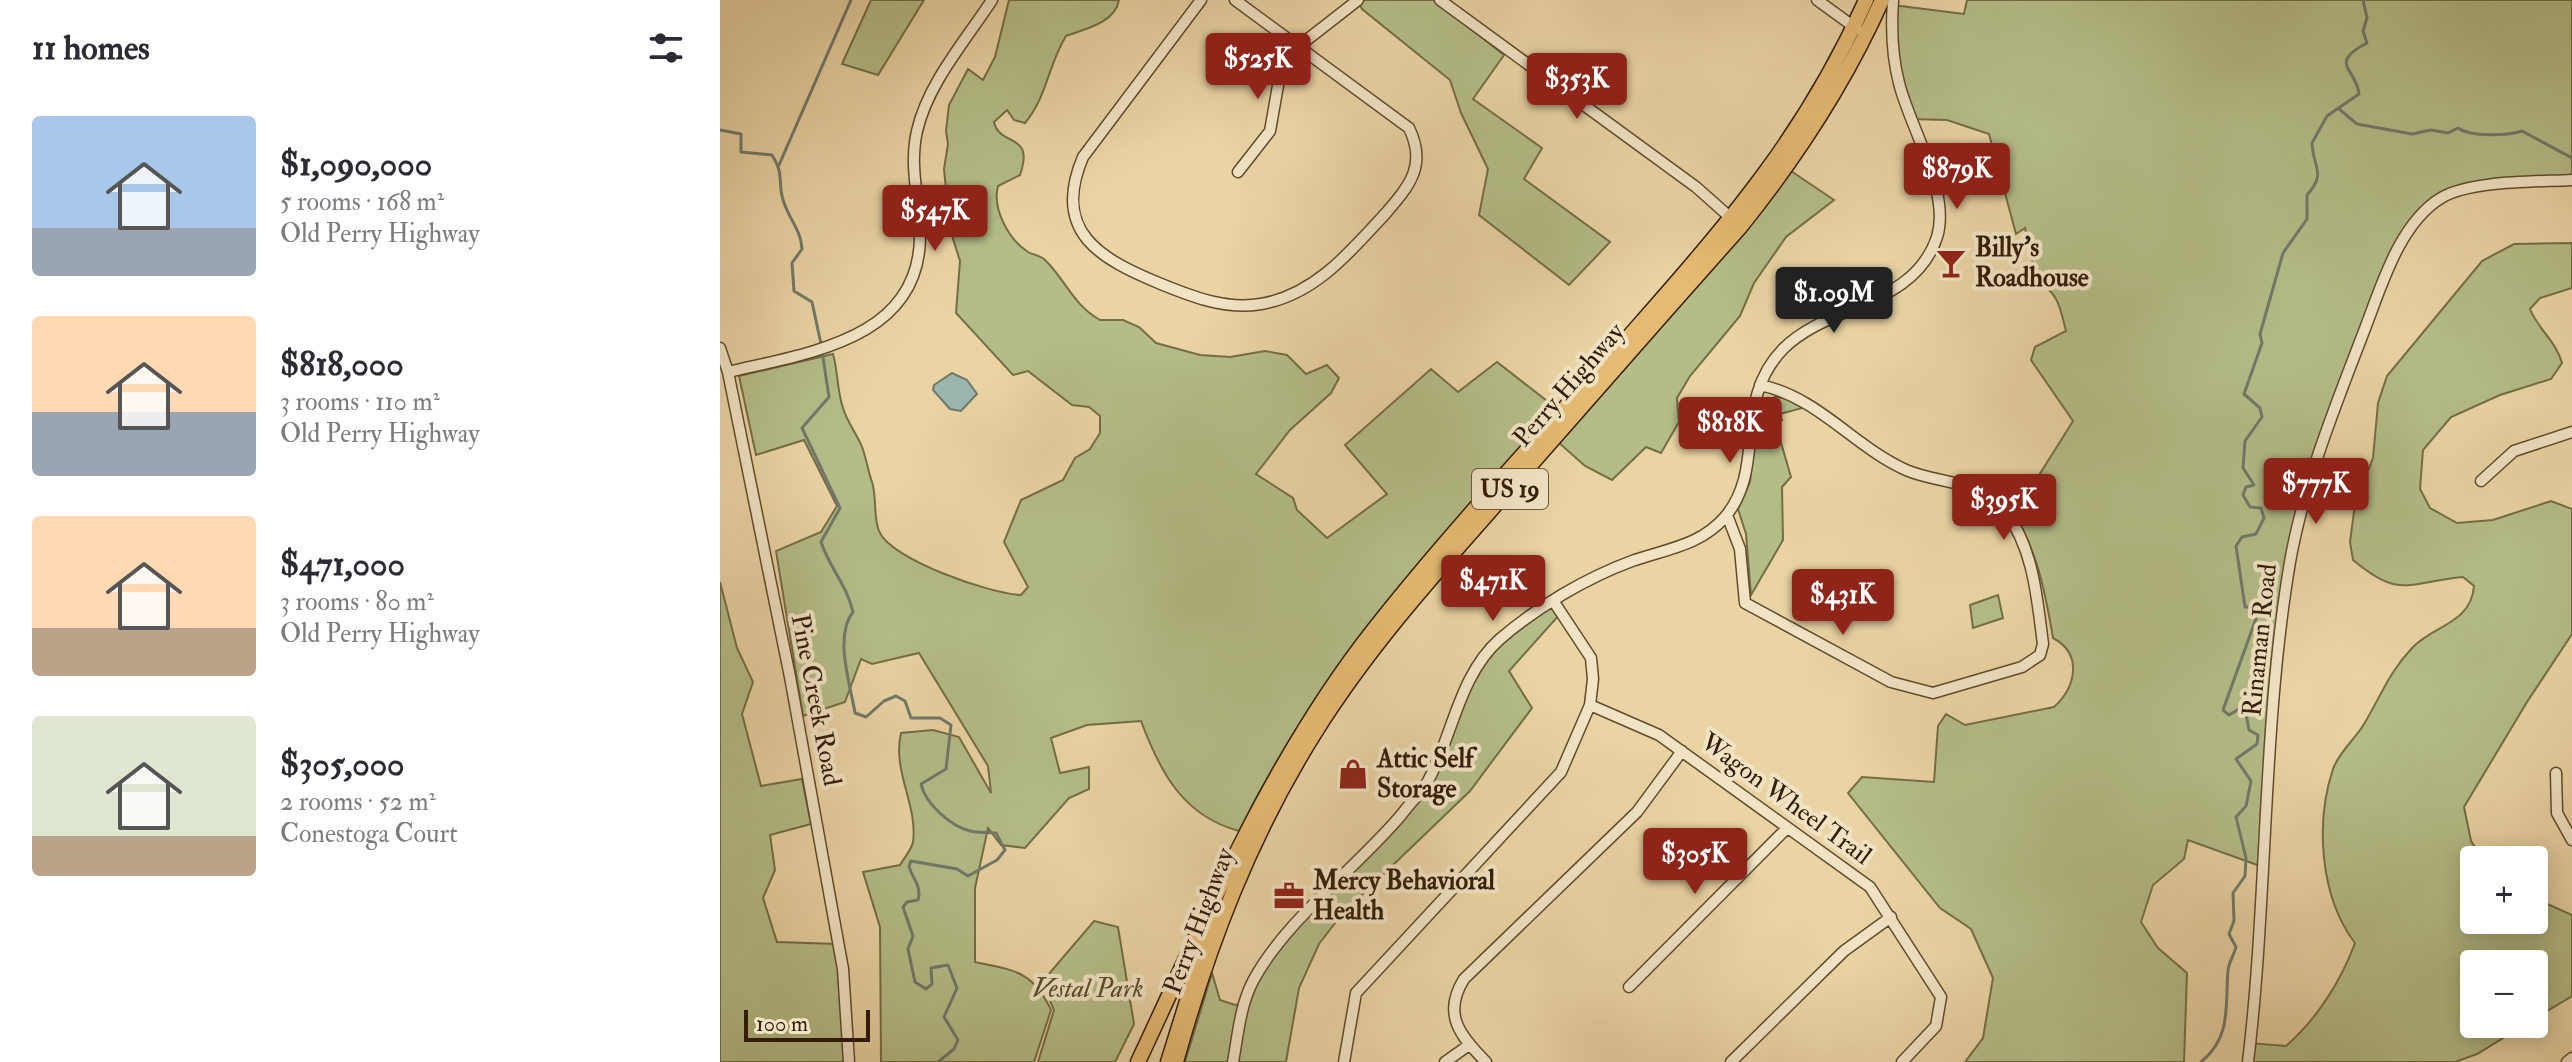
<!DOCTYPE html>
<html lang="en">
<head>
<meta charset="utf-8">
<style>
  :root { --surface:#fff; --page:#f2f2f3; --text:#2b2b33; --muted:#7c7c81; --accent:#8f2418 }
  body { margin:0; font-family:"IM FELL Double Pica",serif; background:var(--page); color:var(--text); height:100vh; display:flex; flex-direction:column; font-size:30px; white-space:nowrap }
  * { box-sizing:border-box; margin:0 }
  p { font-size:26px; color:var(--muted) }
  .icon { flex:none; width:44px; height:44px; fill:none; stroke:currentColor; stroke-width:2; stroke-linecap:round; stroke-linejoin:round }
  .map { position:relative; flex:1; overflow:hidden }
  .side { display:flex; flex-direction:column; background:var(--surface); width:720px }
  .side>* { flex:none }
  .tools { position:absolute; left:1740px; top:846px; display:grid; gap:16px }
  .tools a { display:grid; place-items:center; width:88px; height:88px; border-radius:8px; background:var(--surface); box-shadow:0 4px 20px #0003; font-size:40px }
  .scale { position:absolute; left:24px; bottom:20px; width:126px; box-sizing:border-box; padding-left:8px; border:4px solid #331d03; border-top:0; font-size:22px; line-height:28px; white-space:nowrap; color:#331d03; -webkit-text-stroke:6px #f1e3c4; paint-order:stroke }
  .price { position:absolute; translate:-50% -68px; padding:0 18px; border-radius:8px; background:var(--accent); color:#fff; font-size:26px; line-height:52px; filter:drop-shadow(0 2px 4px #0008) }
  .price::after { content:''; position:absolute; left:50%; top:48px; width:24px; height:18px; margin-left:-12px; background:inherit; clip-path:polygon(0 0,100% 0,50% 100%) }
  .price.selected { background:#222; color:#fff }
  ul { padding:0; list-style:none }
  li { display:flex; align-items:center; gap:24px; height:200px; padding:0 32px }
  li span { display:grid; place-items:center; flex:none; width:224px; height:160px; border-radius:8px; color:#555 }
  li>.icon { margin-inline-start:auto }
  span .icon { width:96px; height:96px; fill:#fffc; stroke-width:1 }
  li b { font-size:34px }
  h2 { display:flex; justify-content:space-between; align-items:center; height:96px; padding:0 32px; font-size:34px }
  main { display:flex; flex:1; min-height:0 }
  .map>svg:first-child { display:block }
  .green { fill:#b4bd88; stroke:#746d46; stroke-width:2 }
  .water { fill:#9ab7ae; stroke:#71796a; stroke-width:2 }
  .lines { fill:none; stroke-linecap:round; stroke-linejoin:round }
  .stream { stroke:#71796a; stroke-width:3 }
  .minor-casing { stroke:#614b2b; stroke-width:13 }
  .major-casing { stroke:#331d03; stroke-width:15 }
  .highway-casing { stroke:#331d03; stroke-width:17 }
  .minor { stroke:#f1e3c4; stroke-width:10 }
  .major { stroke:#e5ba72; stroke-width:12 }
  .highway { stroke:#e5ba72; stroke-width:14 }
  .labels { text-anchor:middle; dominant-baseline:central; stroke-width:8; stroke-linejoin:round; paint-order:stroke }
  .shield { fill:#f1e3c4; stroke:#6c583d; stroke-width:2 }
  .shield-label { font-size:24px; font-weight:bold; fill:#331d03 }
  .poi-label { font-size:26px; font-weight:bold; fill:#331d03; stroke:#f1e3c4; text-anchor:start }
  .street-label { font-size:26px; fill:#331d03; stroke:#f1e3c4 }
  .park-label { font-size:26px; font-style:italic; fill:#5a4d2b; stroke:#f1e3c4 }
</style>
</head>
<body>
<main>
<section class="side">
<h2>11 homes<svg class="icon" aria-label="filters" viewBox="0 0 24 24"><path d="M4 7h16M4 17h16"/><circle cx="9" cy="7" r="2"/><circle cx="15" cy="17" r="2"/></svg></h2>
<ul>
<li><span style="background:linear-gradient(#a9c7e8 70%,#9aa5b1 0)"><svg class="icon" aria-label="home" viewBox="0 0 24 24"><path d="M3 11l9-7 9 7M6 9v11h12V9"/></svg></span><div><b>$1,090,000</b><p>5 rooms · 168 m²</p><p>Old Perry Highway</p></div></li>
<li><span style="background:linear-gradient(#ffd9b3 60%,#9aa5b1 0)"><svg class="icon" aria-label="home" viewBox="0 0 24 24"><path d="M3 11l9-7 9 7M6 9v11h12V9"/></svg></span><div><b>$818,000</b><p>3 rooms · 110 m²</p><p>Old Perry Highway</p></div></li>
<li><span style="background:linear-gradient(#ffd9b3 70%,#b9a48a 0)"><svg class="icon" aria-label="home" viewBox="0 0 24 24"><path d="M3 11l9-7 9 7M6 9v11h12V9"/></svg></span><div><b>$471,000</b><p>3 rooms · 80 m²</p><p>Old Perry Highway</p></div></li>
<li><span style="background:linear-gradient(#dfe7d0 75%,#b9a48a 0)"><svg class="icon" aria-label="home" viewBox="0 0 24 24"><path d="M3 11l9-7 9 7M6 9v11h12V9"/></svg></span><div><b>$305,000</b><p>2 rooms · 52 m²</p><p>Conestoga Court</p></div></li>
</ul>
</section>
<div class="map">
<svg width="1852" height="1062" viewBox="0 0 1852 1062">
  <rect width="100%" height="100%" fill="#ead4a4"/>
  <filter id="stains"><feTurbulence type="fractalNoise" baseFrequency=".0025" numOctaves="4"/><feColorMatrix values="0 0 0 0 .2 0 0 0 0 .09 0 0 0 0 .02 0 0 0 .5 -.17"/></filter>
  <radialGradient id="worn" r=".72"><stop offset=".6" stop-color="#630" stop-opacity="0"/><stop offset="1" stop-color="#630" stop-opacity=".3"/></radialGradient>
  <!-- green -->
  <path class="green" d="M151 0H204L158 75 122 64Z
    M289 0H399C395 23 365 29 346 36 328 65 327 97 305 123L294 120 287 110 274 122C280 148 315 131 300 175L278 186C272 208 288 239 308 252 313 255 320 255 325 260 345 279 353 305 380 320H403L419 327 436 343 480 355 510 357 545 351 567 355 586 374 607 365 619 378 611 393 570 430 536 474 573 498 577 510 607 538 667 494 625 445 711 369 738 392 777 362 836 408C717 543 599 668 519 831 463 816 440 772 421 721L367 725 331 738 340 773 369 767V789L349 798 305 848 281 845 268 828 255 888V962C294 970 313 971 331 1010L314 1062H161L160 927 143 872 180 865C184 858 192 849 193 842 198 805 172 771 181 733L213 730 239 737 271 793 268 766 199 653 152 664 141 659 125 702 83 716 56 551 101 532 117 506 84 440 36 455 19 376 113 354C118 371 117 391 123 408 127 422 137 434 142 447 146 457 148 471 152 482 157 497 153 516 159 531 171 560 271 594 301 595L308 587 284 542 301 500 343 480 355 458 370 449 380 433V416L369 407 352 405 308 371 293 375 236 313 240 261 230 229 224 169 228 144 226 131 229 105 248 69 263 80 275 57Z
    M637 0H714L784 55 753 99 822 148 804 179 890 242 849 285 759 215 768 169 741 113 730 80 642 9Z
    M1247 0H1852V180L1753 188 1725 196 1686 237 1607 436 1571 561 1543 867 1468 840 1464 859 1433 885 1421 922 1438 948 1467 973 1464 1062H1245L1263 1038 1273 978 1251 929 1220 908 1128 793 1142 777 1214 782 1218 726 1226 714 1245 725 1334 707C1356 687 1363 654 1333 638 1325 591 1317 549 1291 509L1311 488 1353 421 1311 360 1315 347 1346 331C1340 308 1339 293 1317 281L1305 228 1296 234 1269 134 1227 120 1190 119 1184 100 1172 5 1244 14Z
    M1071 171 1114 200 1066 237 1034 283 1020 316 970 376 957 398 959 422 941 453 926 447 892 480 865 466 838 442Z
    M1852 243V288L1820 298 1810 309C1818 329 1836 341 1842 363L1831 379 1780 395 1731 417 1703 450 1700 489 1710 508 1737 523 1773 520 1831 501 1852 509V634L1807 702 1744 807 1751 841 1764 860H1754V920H1814V898L1852 915V996L1814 1019V964H1754V1024H1806L1757 1054 1735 1062H1528L1530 1043 1566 1046C1597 1019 1621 981 1635 943 1600 897 1595 823 1613 769 1619 752 1636 738 1644 724 1661 696 1669 672 1693 647 1715 625 1751 623 1754 586L1743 577C1687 582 1681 600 1633 560L1630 542 1635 504 1653 458 1658 403 1667 376 1762 261 1794 244Z
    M1055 397 1072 399 1086 407 1060 414 1062 420 1055 422 1071 477 1062 487 1063 540 1031 595 1026 534 1018 509 1030 482 1038 409 1045 401Z
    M0 582 17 648 33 682 22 714 41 786 82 779 91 824 50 835 55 870 43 898 57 942 118 944 129 1062H0Z
    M1278 595 1283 618 1253 628 1250 605Z
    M834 602 841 613 789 671 812 708 750 791 622 914 599 944 579 988 566 1062H465L492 973 500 1000 515 1005 524 1003 549 956 707 784 763 658Z
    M374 921 398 927 414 1024 395 1062H318L334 1010 322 982Z"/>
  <!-- water -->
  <path class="water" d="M232 373 247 380 257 394 241 411 230 409 213 390 214 385Z"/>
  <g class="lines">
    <!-- stream -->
    <path class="stream" d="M1619 109 1637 124 1692 134 1711 130 1728 133 1738 128C1751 137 1786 136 1802 131L1852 158
      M0 130 21 134V152L52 155C64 175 58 177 62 196 66 216 81 228 82 249L72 263 74 291 92 302 101 344
      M59 165 131 0
      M102 351 109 397 82 428 120 508 101 542C109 567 127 585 133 612 114 636 130 683 135 713L146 717 164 701 176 696 185 701 191 718H220L231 725 226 769 201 784C205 803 230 826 250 831 258 833 268 832 276 833L285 850 277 860 248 876 237 869 191 861 189 866C192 879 202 885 198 900L187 902 183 907 193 936 188 949 195 982 206 989 212 984 211 968 228 965 237 988 224 1017 238 1040 234 1049 218 1062
      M1481 1062C1512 1037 1505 1006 1508 970 1509 962 1514 955 1516 947L1509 934 1514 921 1513 893 1525 876 1526 858 1516 817 1526 806 1531 781 1516 759 1537 744 1538 735 1529 730 1526 714 1519 709 1509 715 1503 710 1538 613 1535 607H1525L1516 546 1522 537 1536 534 1544 518 1541 508 1530 507 1523 495 1526 487 1534 485 1523 468 1525 441 1542 417 1540 408 1524 394 1542 343 1540 334 1563 253 1587 219V195C1607 173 1593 168 1592 143L1607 116 1639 94C1637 69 1607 64 1647 43L1643 31 1647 18 1643 0"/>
    <!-- minor casing -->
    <g class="minor-casing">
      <path id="minor" d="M481 0 363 157C331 232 380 259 441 284 473 297 506 310 541 304 595 295 631 251 666 213 690 185 707 165 689 128L515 0
        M720 0 976 187 1012 219
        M1097 0 1137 29
        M518 172 550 131 560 74 571 57 579 46 638 0
        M0 348 8 372 70 677 123 969 129 1062
        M8 372C87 353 202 340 200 233 199 198 189 166 197 131 208 83 246 40 272 0
        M1761 481 1794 451 1852 432
        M1007 515 1020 549 1025 603 1171 682 1213 693 1302 667 1320 655 1323 644C1317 599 1314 549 1285 511 1262 480 1218 484 1186 470 1133 446 1098 397 1040 385
        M870 705 939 735 1150 887 1221 997 1216 1026 1182 1062
        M1836 773 1837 813 1852 840
        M909 987 1066 829
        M513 1062C518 1035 520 1006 533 981 566 919 637 868 682 814 690 803 701 793 708 781 733 735 739 675 780 639 817 607 866 578 912 561 946 549 980 546 1005 517 1047 467 1012 402 1063 349 1109 303 1194 307 1217 237 1231 192 1190 128 1179 83 1172 56 1171 28 1173 0
        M624 1062 636 993 841 772 870 705 873 679 871 658 834 602
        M725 1062 749 1045
        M766 1062C740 1036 722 1014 744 979L917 812 962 751
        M1011 1062 1124 951 1171 917
        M1528 1062C1548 896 1542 727 1570 562 1584 482 1617 402 1646 326 1662 284 1680 223 1721 198 1751 180 1817 182 1852 180
        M1847 1062 1852 1058"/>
    </g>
    <!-- major casing -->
    <g class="major-casing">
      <path id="major" d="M447 1062 494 911"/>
    </g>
    <!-- highway casing -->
    <g class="highway-casing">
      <path id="highway" d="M418 1062C488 913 552 758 655 628 738 523 831 425 920 324 1014 217 1087 132 1146 0
        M456 1062C488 946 530 836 594 734 648 647 717 571 785 494 864 404 942 315 1021 226 1078 155 1125 83 1162 0"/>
    </g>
    <!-- minor -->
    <use href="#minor" class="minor"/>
    <!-- major -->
    <use href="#major" class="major"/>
    <!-- highway -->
    <use href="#highway" class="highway"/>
  </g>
  <!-- icons -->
  <defs>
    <g id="bar-bare" transform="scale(2.4)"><path d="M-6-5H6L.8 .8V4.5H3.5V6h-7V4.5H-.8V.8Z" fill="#8f2418" stroke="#f1e3c4" stroke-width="2.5" paint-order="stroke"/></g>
    <g id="shop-bare" transform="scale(2.4)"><path d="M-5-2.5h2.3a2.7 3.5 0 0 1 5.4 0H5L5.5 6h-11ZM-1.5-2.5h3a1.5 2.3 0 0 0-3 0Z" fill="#8f2418" stroke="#f1e3c4" stroke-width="2.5" paint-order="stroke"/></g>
    <g id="office-bare" transform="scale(2.4)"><path d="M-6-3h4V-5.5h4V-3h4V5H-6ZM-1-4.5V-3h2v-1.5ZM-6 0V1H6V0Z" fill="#8f2418" stroke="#f1e3c4" stroke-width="2.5" paint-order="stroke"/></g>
  </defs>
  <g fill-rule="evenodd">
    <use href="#bar-bare" x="1231" y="263"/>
    <use href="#shop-bare" x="633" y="774"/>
    <use href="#office-bare" x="569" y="896"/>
  </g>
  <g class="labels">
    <!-- shield labels -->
    <rect class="shield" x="752" y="469" width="76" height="40" rx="6"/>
    <g class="shield-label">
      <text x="790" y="489">US 19</text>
    </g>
    <!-- poi labels -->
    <g class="poi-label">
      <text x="1255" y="248">Billy's<tspan x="1255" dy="30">Roadhouse</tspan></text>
      <text x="657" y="759">Attic Self<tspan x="657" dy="30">Storage</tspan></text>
      <text x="593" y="881">Mercy Behavioral<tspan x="593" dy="30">Health</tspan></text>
    </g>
    <!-- street labels -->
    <g class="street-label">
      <text transform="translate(849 385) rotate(-49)">Perry Highway</text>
      <text transform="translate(1540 640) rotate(-84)">Rinaman Road</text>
      <text transform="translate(96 700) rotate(79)">Pine Creek Road</text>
      <text transform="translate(1066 799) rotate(36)">Wagon Wheel Trail</text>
      <text transform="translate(479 921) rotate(-69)">Perry Highway</text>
    </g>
    <!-- park labels -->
    <g class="park-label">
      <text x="368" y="989">Vestal Park</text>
    </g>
  </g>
  <rect width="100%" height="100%" filter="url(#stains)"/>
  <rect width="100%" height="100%" fill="url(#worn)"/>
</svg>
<div class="tools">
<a>+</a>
<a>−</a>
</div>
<div class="scale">100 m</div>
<b class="price" style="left:538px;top:101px">$525K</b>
<b class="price" style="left:857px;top:121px">$353K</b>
<b class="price" style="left:1237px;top:211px">$879K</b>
<b class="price" style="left:215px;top:253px">$547K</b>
<b class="price selected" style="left:1114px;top:335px">$1.09M</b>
<b class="price" style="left:1010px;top:465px">$818K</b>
<b class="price" style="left:1596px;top:526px">$777K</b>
<b class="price" style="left:1284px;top:542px">$395K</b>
<b class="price" style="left:773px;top:623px">$471K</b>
<b class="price" style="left:1123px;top:637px">$431K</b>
<b class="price" style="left:975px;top:896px">$305K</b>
</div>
</main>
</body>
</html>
